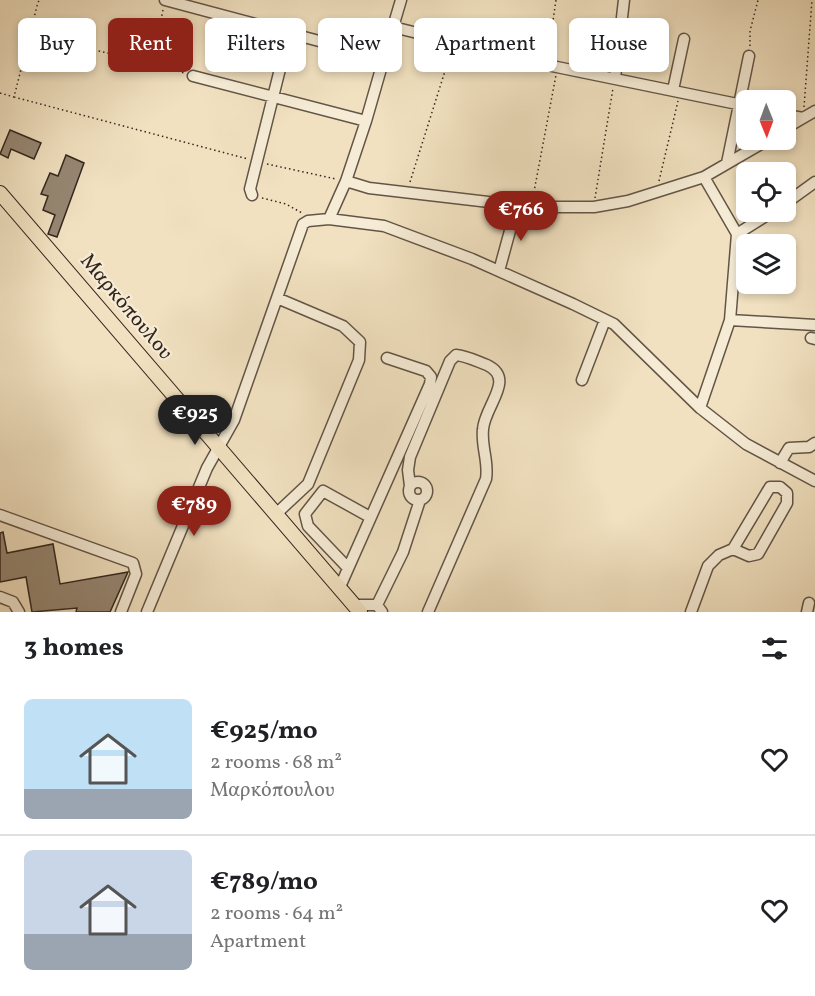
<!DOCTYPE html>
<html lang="en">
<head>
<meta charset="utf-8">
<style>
  :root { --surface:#fff; --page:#f6f6f6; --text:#202124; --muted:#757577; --line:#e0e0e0; --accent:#8f2418 }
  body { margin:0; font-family:Vollkorn,serif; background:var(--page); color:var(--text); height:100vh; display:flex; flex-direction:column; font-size:22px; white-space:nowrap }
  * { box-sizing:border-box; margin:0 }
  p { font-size:20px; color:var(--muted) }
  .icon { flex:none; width:33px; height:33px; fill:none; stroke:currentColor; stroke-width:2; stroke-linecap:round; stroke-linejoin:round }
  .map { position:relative; height:612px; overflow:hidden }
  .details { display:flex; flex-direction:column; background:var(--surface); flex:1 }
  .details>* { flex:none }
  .guide { position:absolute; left:18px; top:18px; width:780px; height:54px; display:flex; gap:12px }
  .needle { width:39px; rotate:179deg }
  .fabs { position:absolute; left:736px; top:90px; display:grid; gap:12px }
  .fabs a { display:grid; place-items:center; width:60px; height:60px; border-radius:9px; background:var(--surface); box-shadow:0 3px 9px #0003; font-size:30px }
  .price { position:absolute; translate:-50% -51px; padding:0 14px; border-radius:21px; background:var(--accent); color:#fff; font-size:20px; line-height:39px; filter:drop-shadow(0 2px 3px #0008) }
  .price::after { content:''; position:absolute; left:50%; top:36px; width:18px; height:14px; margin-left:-9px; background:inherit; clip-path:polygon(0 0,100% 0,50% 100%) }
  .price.current { background:#222; color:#fff }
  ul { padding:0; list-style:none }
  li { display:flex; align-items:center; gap:18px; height:150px; padding:0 24px }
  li+li { border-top:2px solid var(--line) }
  li span { display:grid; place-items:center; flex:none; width:168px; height:120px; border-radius:9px; color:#555 }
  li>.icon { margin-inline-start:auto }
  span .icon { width:72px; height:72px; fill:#fffc; stroke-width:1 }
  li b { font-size:26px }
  h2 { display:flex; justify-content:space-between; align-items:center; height:72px; padding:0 24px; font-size:26px }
  .chip { padding:0 21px; border-radius:9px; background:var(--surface); box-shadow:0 3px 9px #0003; font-size:21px; line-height:54px }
  .chip.current { background:var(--accent); color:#fff }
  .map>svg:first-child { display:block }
  .building { fill:#968773; stroke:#33261f; stroke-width:1.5 }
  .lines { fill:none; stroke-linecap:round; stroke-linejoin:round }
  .minor-casing { stroke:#625547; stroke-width:13 }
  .major-casing { stroke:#33261f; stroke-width:16 }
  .path { stroke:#33261f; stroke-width:1.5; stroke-dasharray:1.5 3; stroke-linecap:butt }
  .minor { stroke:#f6ecd6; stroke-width:10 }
  .major { stroke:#f1e1c0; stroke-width:14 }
  .labels { text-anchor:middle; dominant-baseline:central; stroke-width:4.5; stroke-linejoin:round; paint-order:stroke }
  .street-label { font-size:21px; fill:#33261f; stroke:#f6ecd6 }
</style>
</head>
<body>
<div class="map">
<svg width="815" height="612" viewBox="0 0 815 612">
  <rect width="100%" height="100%" fill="#f1e1c0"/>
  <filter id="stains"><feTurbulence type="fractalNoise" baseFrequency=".00333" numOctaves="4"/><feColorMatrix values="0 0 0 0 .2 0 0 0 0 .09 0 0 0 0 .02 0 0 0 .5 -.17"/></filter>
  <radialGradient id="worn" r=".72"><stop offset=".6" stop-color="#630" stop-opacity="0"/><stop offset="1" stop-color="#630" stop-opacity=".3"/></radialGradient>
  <!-- building -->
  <path class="building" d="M10 130 41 143 34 159 11 149 8 158 0 154Z
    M66 155 84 163 57 237 48 234 55 215 43 210 48 196 41 194 50 173 58 176Z
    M3 532 7 553 53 544 60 584 128 572 110 612H76L77 608 32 612 26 577 0 582V533Z"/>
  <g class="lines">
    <!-- minor casing -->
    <g class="minor-casing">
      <path id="minor" d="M165 0 289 33 250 189 252 195
        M393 27 401 0
        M289 33 383 58
        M193 76 366 121 346 181 329 219
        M615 78 624 0
        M673 90 684 39
        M786 115 803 118
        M366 121 393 27 547 65 747 106
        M786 128 815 111
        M727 163 749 56
        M704 177 737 234 730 320 700 408 746 444 815 481
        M346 181 369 188 531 207H594L628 201 704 177 768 140
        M786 203 815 182
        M737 234 772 212
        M499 271 517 205
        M730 320 815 325
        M811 338 815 339
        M582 380 605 320
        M780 463 789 448 809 447 815 443
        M409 491a9 9 0 1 1 18 0a9 9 0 1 1-18 0Z
        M410 486 408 470 410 457 450 361 456 355C467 356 476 361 487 365 516 379 485 405 483 429 481 447 489 462 486 479L428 612
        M276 514 308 484 359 360 360 342 343 326 277 298
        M0 515 133 563 136 574 121 612
        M347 567 308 526 305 514 323 491 370 517
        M339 589 430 384 431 377 426 371 387 358
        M0 597 13 602 19 612
        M353 605H377L382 612
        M377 605 403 552 420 500
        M147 612 207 468 234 420 303 224 308 221 329 219 384 226 472 259 573 304 614 324 700 408
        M691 612 708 566 719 555 733 549 770 487H780L787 493V503L758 554 749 556 733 549
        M807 612 809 603"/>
    </g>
    <!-- major casing -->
    <g class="major-casing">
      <path id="major" d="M0 193 360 612"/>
    </g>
    <!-- path -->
    <path class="path" d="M163 10 152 63 184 73
      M29 33 54 41 152 63
      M750 46V31L758 0
      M548 55 556 0
      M0 93 14 97 38 2 41 0
      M14 97 248 159
      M804 107 812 0
      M267 164 336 179
      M659 181 678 101
      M410 182 451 52
      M533 197 556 75
      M262 198 286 204 302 213
      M595 198 613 88"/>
    <!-- minor -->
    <use href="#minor" class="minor"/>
    <!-- major -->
    <use href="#major" class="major"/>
  </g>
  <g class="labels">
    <!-- street labels -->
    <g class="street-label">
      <text transform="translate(126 307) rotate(50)">Μαρκόπουλου</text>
    </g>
  </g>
  <rect width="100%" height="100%" filter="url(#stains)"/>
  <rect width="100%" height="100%" fill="url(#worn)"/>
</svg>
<div class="fabs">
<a><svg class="needle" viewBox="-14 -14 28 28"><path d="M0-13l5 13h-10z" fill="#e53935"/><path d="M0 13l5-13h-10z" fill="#757577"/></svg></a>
<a><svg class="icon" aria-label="locate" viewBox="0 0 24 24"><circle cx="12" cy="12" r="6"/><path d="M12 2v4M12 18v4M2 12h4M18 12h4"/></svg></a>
<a><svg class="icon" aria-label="layers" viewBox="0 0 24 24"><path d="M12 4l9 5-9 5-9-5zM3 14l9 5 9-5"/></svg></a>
</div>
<b class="price" style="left:521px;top:242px">€766</b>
<b class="price current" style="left:195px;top:446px">€925</b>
<b class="price" style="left:194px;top:537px">€789</b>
<div class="guide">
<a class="chip">Buy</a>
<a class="chip current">Rent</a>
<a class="chip">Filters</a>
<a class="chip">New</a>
<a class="chip">Apartment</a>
<a class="chip">House</a>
</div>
</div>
<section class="details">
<h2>3 homes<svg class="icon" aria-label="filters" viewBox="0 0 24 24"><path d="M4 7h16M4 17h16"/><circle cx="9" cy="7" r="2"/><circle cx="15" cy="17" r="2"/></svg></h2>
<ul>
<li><span style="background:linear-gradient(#bfe0f5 75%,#9aa5b1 0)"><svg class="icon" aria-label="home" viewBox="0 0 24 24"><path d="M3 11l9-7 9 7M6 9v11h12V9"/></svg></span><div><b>€925/mo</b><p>2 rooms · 68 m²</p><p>Μαρκόπουλου</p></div><svg class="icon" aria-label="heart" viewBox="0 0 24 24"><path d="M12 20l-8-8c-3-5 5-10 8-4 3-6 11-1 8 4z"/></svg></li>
<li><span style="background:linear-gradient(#c9d6e8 70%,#9aa5b1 0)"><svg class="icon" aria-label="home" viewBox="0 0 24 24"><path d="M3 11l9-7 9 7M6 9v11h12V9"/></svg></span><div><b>€789/mo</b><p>2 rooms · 64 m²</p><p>Apartment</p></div><svg class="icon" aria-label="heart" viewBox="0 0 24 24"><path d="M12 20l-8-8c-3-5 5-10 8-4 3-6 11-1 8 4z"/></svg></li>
</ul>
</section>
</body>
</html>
